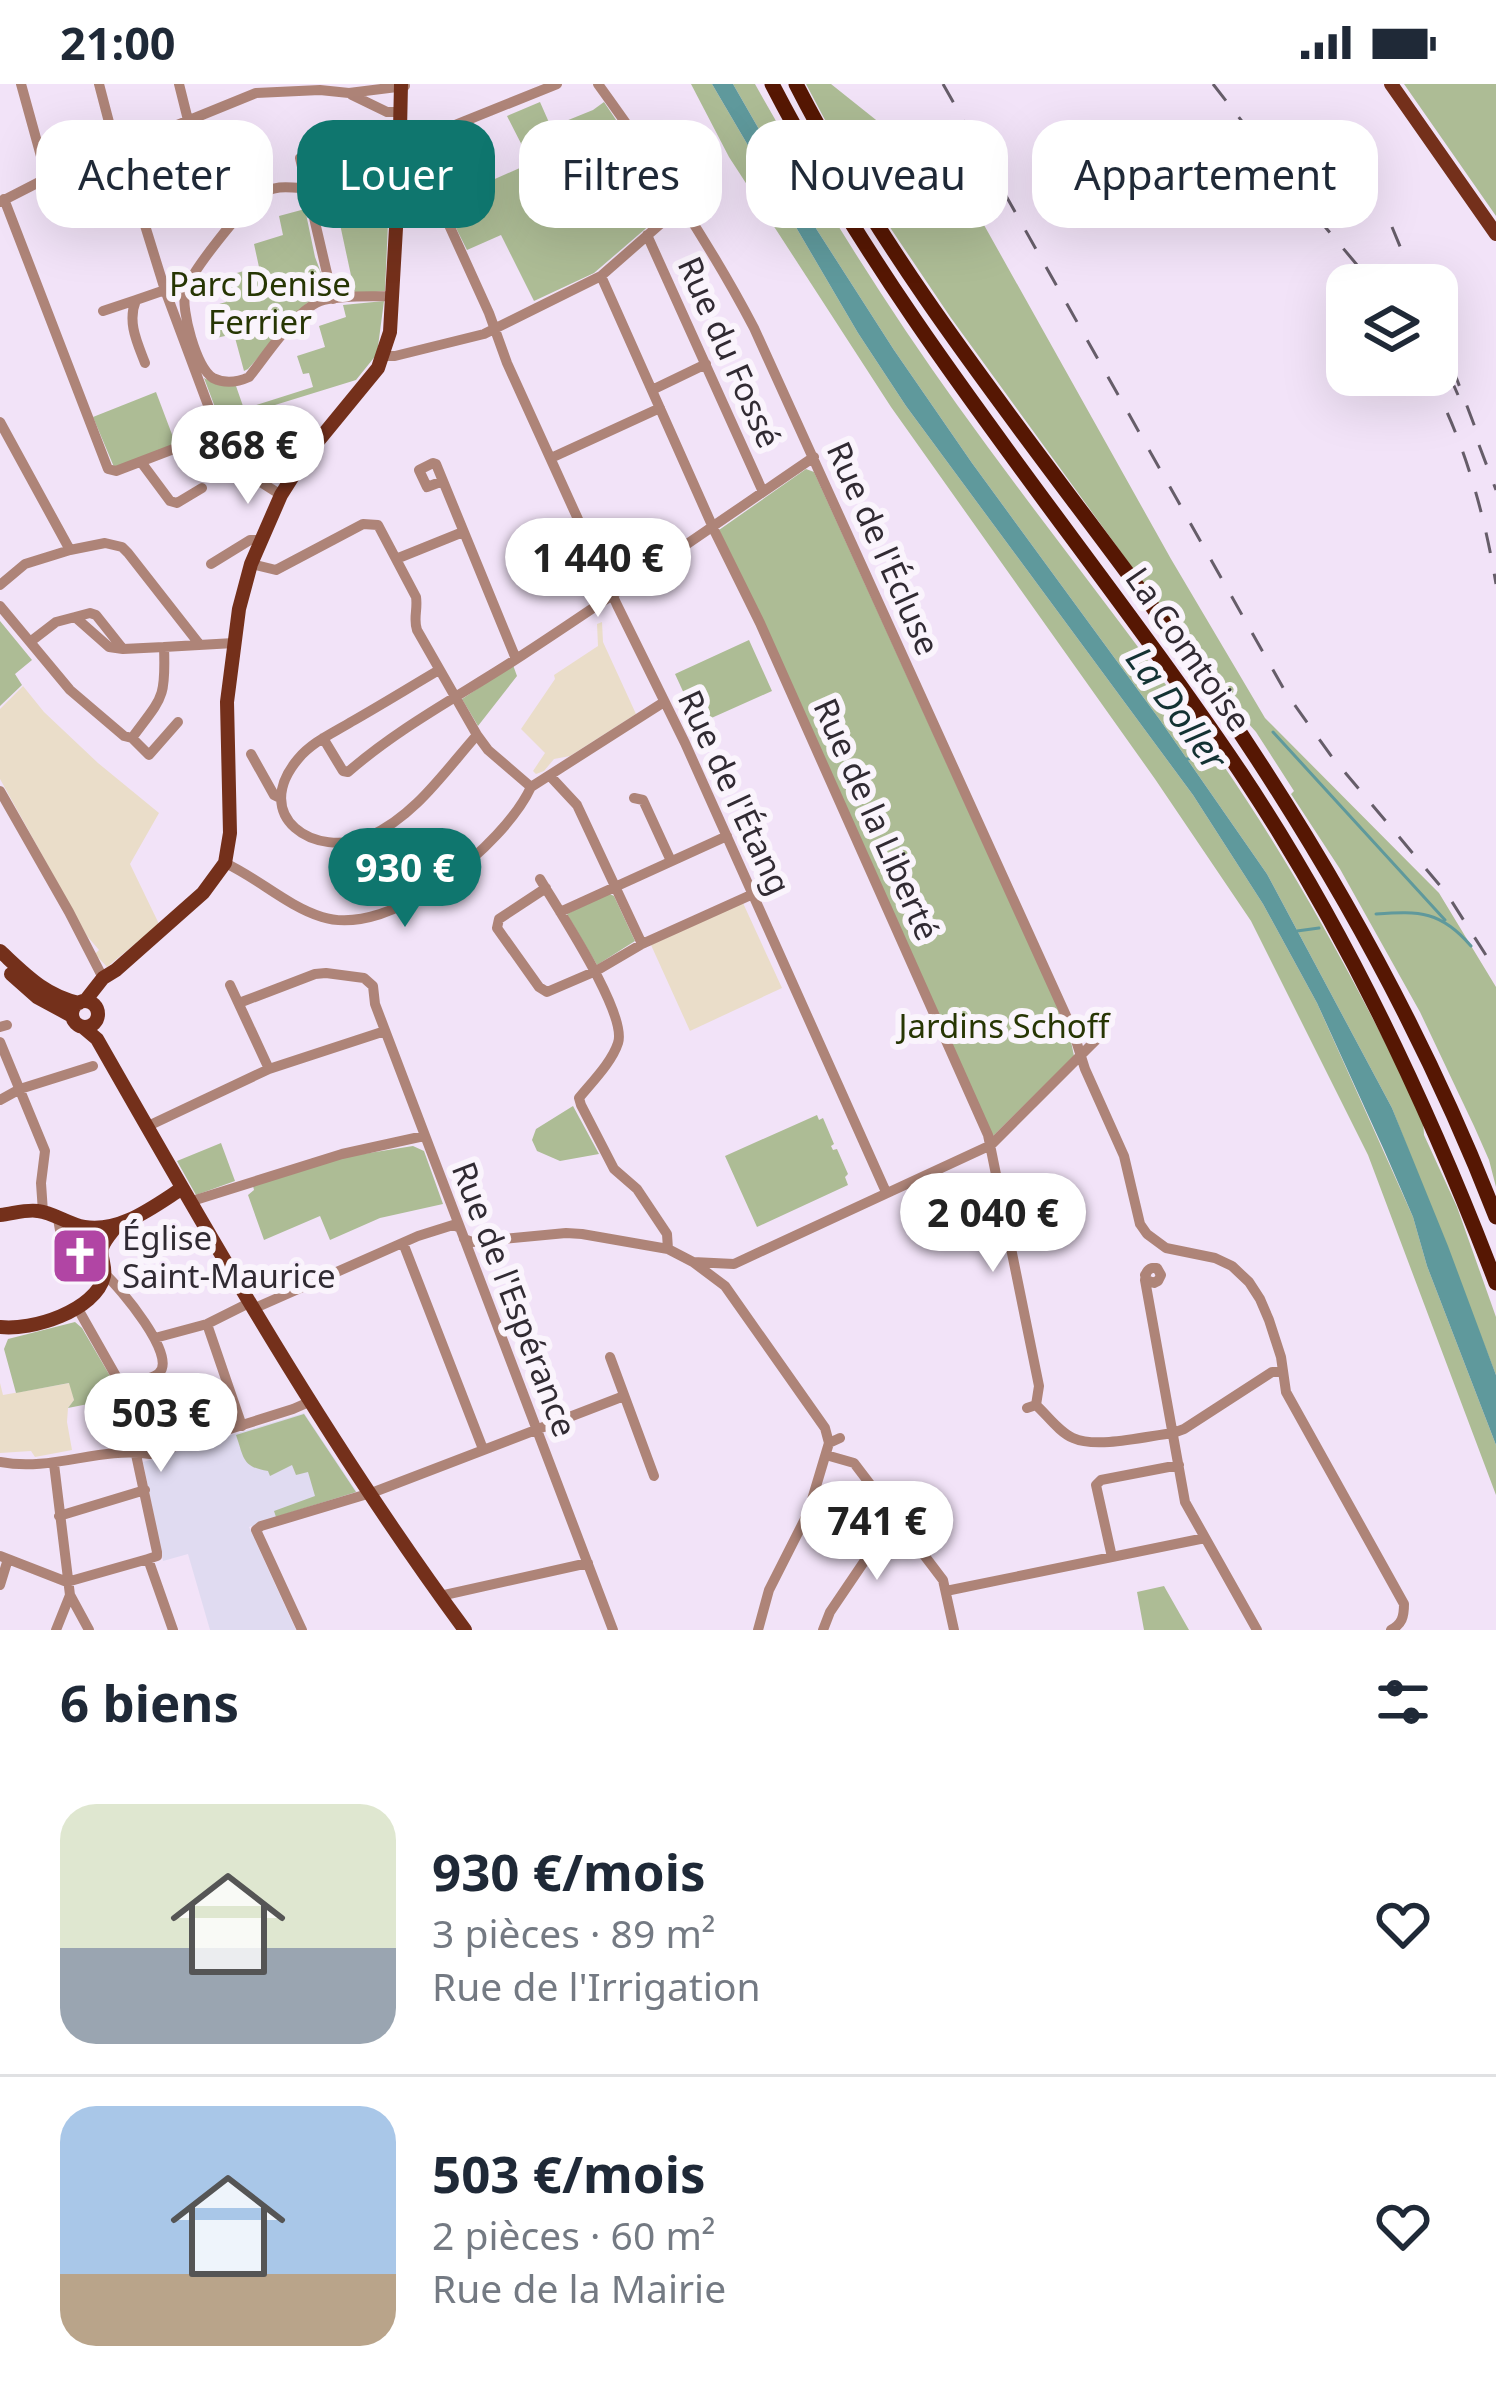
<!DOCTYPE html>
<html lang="fr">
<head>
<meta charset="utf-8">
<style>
  :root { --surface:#fff; --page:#f6f6f7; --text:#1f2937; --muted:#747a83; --line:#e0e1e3; --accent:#0f766e }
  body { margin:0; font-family:"Noto Sans",sans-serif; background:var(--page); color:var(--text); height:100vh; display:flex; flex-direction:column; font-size:45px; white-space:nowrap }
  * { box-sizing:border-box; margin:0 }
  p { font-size:39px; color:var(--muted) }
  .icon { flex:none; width:66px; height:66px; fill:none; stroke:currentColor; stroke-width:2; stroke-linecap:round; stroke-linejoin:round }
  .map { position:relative; height:1546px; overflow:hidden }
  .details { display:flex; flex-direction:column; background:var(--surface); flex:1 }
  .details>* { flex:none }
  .guide { position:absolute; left:36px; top:36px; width:1425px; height:108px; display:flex; gap:24px }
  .tools { position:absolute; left:1326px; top:180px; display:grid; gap:24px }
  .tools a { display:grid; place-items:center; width:132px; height:132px; border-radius:24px; background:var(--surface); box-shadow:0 12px 48px #0002; font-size:60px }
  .price { position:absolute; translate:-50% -102px; padding:0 27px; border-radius:42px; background:#fff; color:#222; font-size:39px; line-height:78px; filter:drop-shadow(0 3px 6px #0008) }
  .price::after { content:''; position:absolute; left:50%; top:72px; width:36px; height:27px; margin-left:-18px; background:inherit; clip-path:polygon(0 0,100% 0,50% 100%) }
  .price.selected { background:var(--accent); color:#fff }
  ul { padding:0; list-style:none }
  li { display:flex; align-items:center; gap:36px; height:300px; padding:0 60px }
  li+li { border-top:3px solid var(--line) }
  li span { display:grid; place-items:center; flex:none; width:336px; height:240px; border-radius:36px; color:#555 }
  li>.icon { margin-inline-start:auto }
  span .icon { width:144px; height:144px; fill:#fffc; stroke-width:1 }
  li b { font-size:51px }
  h2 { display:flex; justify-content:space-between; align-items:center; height:144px; padding:0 60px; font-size:51px }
  .tag { padding:0 42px; border-radius:36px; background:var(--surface); box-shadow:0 12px 48px #0002; font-size:42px; line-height:108px }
  .tag.selected { background:var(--accent); color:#fff }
  .status { display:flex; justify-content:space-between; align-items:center; height:84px; padding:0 60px; background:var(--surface); direction:ltr }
  .status svg { height:33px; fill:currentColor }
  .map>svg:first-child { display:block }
  .education { fill:#eaddc9 }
  .medical { fill:#e0dbf1 }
  .green { fill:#adbc95 }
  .water { fill:#5f999c }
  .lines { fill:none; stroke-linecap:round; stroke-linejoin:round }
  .stream { stroke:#5f999c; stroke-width:3 }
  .minor { stroke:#ae8478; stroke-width:10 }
  .major { stroke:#74301b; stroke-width:14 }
  .highway { stroke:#561703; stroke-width:15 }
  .rail { stroke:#665d69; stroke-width:3; stroke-dasharray:21 21; stroke-linecap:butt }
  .labels { text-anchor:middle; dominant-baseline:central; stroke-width:12; stroke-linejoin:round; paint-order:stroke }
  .park-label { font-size:33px; fill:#273604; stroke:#faf4fc }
  .street-label { font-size:33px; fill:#312b33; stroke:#faf4fc }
  .poi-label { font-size:33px; fill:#312b33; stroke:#faf4fc; text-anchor:start }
  .water-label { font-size:36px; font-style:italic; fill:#133233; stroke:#faf4fc }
</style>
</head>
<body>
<div class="status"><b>21:00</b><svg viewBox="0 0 49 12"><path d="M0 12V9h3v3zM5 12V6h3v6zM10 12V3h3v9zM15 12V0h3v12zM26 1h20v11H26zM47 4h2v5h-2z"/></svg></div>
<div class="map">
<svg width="1496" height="1546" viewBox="0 0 1496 1546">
  <rect width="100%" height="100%" fill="#f2e3f8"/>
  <!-- education -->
  <path class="education" d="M602 538 603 558 636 630 570 672 554 675 544 687 536 690 533 687 545 669 521 645 555 595 554 591 598 562 597 540Z
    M23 602 44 628 98 679 159 729 130 780 159 840 107 883 95 870 99 866 87 852 0 695V625Z
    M743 819 782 904 690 947 651 861Z
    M0 1299 3 1311 70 1299 74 1316 68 1324 67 1338 72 1366 35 1373 31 1367 0 1369Z"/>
  <!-- medical -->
  <path class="medical" d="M304 1329 357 1408 249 1443 296 1546H210L188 1470 163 1477 143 1378Z"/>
  <!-- green -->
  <path class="green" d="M691 0H712L858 249 906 322 1193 711 1263 820 1317 919 1413 1133 1427 1182 1496 1361V1411L1368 1071 1251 837 1155 695 891 323 729 73Z
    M733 0H755C817 111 884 219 958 322 1041 438 1131 549 1212 665 1294 782 1362 908 1423 1036L1424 1051 1457 1123 1496 1233V1291L1392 1024 1267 790 1160 636 972 379 894 266 817 146Z
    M806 0H831L965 107 1171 475 1265 634 1439 809 1496 903V1103L1489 1076 1474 1042 1420 928 1340 785 1291 710 1294 707 1256 648 1232 621 951 234 852 87Z
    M1404 0H1496V132Z
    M540 18 551 43 593 26 604 18 673 121 594 189 534 217 501 151 467 166 443 118 531 79 507 32Z
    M389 116 385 207 355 210 338 131Z
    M305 125 315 173 327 205 324 212 307 219 248 285 244 287 234 250 216 254 209 223 226 218 222 193 259 183 254 160 283 151 279 132Z
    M384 217 377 270 356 296 275 321 224 347 204 294 218 301 236 302 244 325 313 303 309 289 303 290 297 272 325 263 319 242 346 233 343 221Z
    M156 308 176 361 114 383 93 333Z
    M806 385 814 388 1069 948 1074 972 992 1053 719 446Z
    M0 537 32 576 15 590 22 601 0 622Z
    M749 556 772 607 698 640 675 590Z
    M513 581 517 592 478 642 462 615Z
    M608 809 614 812 635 857 597 881 567 830Z
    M573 1022 599 1070 560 1077 537 1067 532 1056 536 1045Z
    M817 1031 819 1036 823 1034 834 1060 831 1062 833 1066 837 1065 848 1090 845 1093 848 1101 757 1143 725 1072Z
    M221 1059 235 1097 196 1111 177 1077Z
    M413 1062 424 1067 443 1120 380 1134 330 1156 320 1132 264 1156 248 1111 254 1106 253 1102 344 1073Z
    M75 1238 82 1244 113 1297 118 1314 68 1324 74 1316 69 1299 16 1309 4 1265 8 1255Z
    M304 1330 356 1408 276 1433 274 1427 315 1412 308 1388 296 1391 292 1381 270 1392 268 1387C242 1383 244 1374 236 1351Z
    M1164 1502 1189 1546H1144L1137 1508Z"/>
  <!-- water -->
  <path class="water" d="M712 0H733L817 146 894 266 972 379 1160 636 1267 790 1392 1024 1448 1162 1496 1291V1361L1427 1182 1413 1133 1384 1066 1317 919 1263 820 1193 711 906 322 858 249Z"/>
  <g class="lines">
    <!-- stream -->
    <path class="stream" d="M1273 648 1445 836
      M1187 675 1215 670
      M1376 830C1420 827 1441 827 1471 862
      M1297 847 1319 844"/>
    <!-- minor -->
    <path class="minor" d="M21 0 47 94
      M99 0 116 65
      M179 0 188 36
      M598 0C655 79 709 158 754 244L1073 947 1085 985 1124 1072 1140 1140 1147 1150 1166 1164 1215 1174 1232 1182 1249 1198 1260 1215 1269 1236 1281 1273 1286 1308 1404 1520C1404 1533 1402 1540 1391 1546
      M352 11 387 28H402
      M400 56H418L557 0
      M121 64 165 206 218 348 236 376 251 392 281 411
      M300 74 333 215
      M399 92 424 93 429 97 489 229 507 279 617 521 685 659 886 1108
      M4 115 108 385 116 387 218 348
      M0 118 47 94 256 9 320 6 349 9 405 2
      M647 151 763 408
      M601 192 715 448 760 539 988 1051 1039 1302 1036 1321
      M393 212C371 213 345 211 324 216 297 223 267 271 249 293 238 298 225 300 213 294 196 283 181 226 185 208 190 188 242 125 258 112 284 92 312 114 338 100 359 88 352 56 373 48 381 44 392 44 401 42
      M103 227 136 216
      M384 272H395L484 250 601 192 682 121
      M145 279C137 258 127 238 136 216L165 206
      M652 306 706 280
      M0 338 70 466
      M551 374 660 324
      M141 378 170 417 177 419 202 404
      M443 397 427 403 419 386 433 379 436 380 516 575
      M396 475 463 448
      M211 480 250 456H259
      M251 480 276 486 363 440 378 441 416 513C418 525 413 535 417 546L477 651 488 666 531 703
      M0 501 25 480 70 466 105 459 122 463 128 469 200 561
      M0 522 70 606 124 652 132 654C162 613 166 616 164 563L234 559
      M90 529 96 531 123 565 109 563 75 533Z
      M30 558 56 538 75 533
      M123 565 164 563
      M439 586C410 603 381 621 351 638 333 649 312 658 298 675 250 732 314 776 370 752 415 732 445 687 477 651
      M132 654 149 671 178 638
      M323 654 343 687 348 688C402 641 465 609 524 570 622 506 717 439 814 373
      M251 670 274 711 280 714
      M550 692 577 721 642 860
      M0 707 69 828 103 894
      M634 714 643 716 671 777
      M225 779C258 794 287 822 322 833 391 855 504 761 531 703L664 618
      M540 795C557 824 628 930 618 959 612 978 592 998 579 1014L581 1021 614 1085 637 1105 667 1150 668 1165
      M546 804 499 835 497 844 539 903 547 908 596 887 642 860 753 810
      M560 828 727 752
      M230 901 269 985
      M239 919 315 890 326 889 364 894 373 902 375 920 613 1546
      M0 943 7 941
      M0 958 45 1067 41 1099 43 1128
      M0 1016 20 1005 93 982
      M146 1043 269 985 385 947
      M189 1118 342 1070 424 1052
      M58 1135 64 1169
      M464 1155 472 1158 566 1149 582 1150 668 1165 693 1178 725 1202 825 1344 829 1359
      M403 1159 483 1365
      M693 1178 734 1180 991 1061 1098 954
      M105 1190C119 1203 178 1272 159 1289 152 1296 131 1298 121 1301
      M1145 1191 1147 1196 1154 1199 1158 1197 1161 1191 1157 1184H1152C1146 1186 1146 1190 1145 1196L1185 1418 1257 1546
      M78 1225 121 1301 157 1468V1472L148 1475 173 1546
      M253 1225 418 1152 453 1141 460 1144
      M207 1240 242 1342
      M155 1254 207 1240 249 1219
      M610 1273 654 1392
      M1027 1324 1036 1321C1048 1332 1059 1348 1073 1354 1097 1365 1147 1352 1173 1349L1184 1345 1272 1288H1283
      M826 1371 854 1379 943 1496 954 1546
      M0 1378C53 1388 99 1362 150 1370L293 1325 309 1318
      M54 1380 70 1511 89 1546
      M59 1432 145 1406
      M0 1472 67 1498 148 1475
      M1112 1473 1096 1401 1101 1396 1179 1381
      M0 1501 8 1475
      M946 1507 1205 1454
      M440 1512 588 1479
      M56 1546 70 1511
      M302 1546 256 1446 261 1442 374 1408 624 1312
      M758 1546 769 1506 808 1429 829 1359 840 1354
      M823 1546 830 1528 895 1432"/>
    <!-- major -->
    <path class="major" d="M1391 0 1496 150
      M0 867C25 890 44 911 79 919
      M11 890 37 913 72 932
      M72 930a13 13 0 1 1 26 0a13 13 0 1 1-26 0Z
      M85 917 103 894 116 886 203 809 225 779 230 749 227 618 239 525 251 480 281 411 305 373 378 284 390 248 399 92 401 0
      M84 944 97 955C212 1157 327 1359 465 1546
      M0 1131C12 1130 26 1125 38 1127 54 1129 68 1140 84 1143 120 1149 153 1123 181 1105
      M0 1243C31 1247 96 1227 104 1192 106 1183 100 1173 102 1164 104 1156 113 1147 118 1140"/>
    <!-- highway -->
    <path class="highway" d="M772 0C900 248 1086 459 1241 689 1347 848 1428 1021 1496 1199
      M796 0C893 190 1029 354 1154 525 1292 715 1411 914 1496 1133"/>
    <!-- rail -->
    <path class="rail" d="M943 0 1286 609 1332 673 1447 810 1496 887
      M1213 0 1310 125 1374 201
      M1392 143 1416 201
      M1437 243 1481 359
      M1437 263 1458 311
      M1429 291C1464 357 1484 427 1496 500
      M1479 361 1496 406"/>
  </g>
  <!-- icons -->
  <defs>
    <g id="church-square" transform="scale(3)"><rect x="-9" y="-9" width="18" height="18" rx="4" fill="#b145a4" stroke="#faf4fc"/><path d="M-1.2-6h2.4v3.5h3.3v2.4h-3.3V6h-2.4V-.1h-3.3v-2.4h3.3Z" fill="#fff"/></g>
  </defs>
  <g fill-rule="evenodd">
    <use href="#church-square" x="80" y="1172"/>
  </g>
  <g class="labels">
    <!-- park labels -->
    <g class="park-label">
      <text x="260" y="199">Parc Denise<tspan x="260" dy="38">Ferrier</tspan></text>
      <text x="1004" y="941">Jardins Schoff</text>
    </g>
    <!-- street labels -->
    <g class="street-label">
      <text transform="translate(730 268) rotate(66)">Rue du Fossé</text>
      <text transform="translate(884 464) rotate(66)">Rue de l'Écluse</text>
      <text transform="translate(1189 565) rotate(55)">La Comtoise</text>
      <text transform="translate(735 708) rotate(65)">Rue de l'Étang</text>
      <text transform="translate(877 735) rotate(66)">Rue de la Liberté</text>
      <text transform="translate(515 1215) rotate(69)">Rue de l'Espérance</text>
    </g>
    <!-- poi labels -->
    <g class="poi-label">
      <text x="122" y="1153">Église<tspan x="122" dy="38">Saint-Maurice</tspan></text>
    </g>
    <!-- water labels -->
    <g class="water-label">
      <text transform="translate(1177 624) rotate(54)">La Doller</text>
    </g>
  </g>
</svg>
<div class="tools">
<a><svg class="icon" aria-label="layers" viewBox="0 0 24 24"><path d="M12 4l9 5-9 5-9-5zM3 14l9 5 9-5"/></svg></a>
</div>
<b class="price" style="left:248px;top:423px">868 €</b>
<b class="price" style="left:598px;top:536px">1 440 €</b>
<b class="price selected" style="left:405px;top:846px">930 €</b>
<b class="price" style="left:993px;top:1191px">2 040 €</b>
<b class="price" style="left:161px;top:1391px">503 €</b>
<b class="price" style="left:877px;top:1499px">741 €</b>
<div class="guide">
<a class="tag">Acheter</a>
<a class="tag selected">Louer</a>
<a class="tag">Filtres</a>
<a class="tag">Nouveau</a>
<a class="tag">Appartement</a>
</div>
</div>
<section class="details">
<h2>6 biens<svg class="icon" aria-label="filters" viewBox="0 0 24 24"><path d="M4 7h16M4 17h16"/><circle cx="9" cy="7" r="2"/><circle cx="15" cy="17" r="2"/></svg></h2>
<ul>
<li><span style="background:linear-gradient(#dfe7d0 60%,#9aa5b1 0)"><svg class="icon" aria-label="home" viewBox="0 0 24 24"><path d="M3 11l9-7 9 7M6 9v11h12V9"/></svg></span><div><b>930 €/mois</b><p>3 pièces · 89 m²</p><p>Rue de l'Irrigation</p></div><svg class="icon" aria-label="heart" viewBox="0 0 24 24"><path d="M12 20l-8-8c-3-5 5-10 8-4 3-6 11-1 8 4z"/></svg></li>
<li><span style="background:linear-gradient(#a9c7e8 70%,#b9a48a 0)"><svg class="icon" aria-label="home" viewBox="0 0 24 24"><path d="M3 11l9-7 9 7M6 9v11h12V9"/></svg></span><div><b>503 €/mois</b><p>2 pièces · 60 m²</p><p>Rue de la Mairie</p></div><svg class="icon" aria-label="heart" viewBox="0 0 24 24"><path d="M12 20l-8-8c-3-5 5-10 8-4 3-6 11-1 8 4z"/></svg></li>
</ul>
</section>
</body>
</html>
